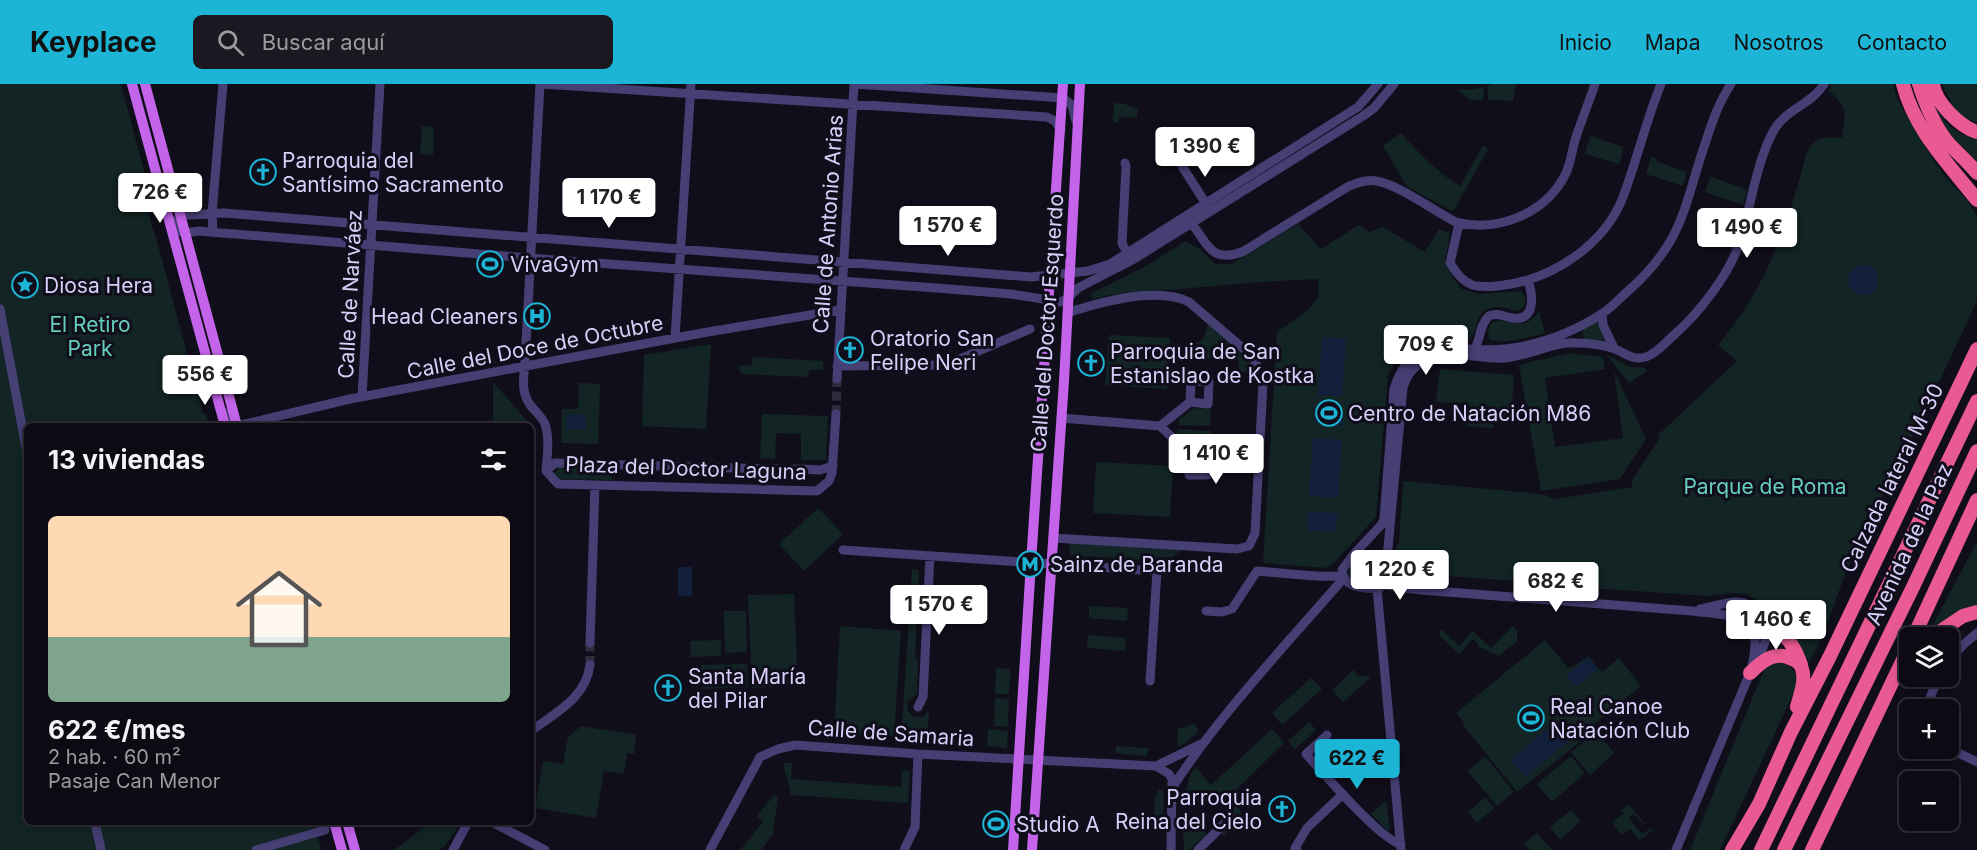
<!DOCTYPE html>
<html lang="es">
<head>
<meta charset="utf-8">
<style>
  :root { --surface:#0d0a14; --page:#1b1822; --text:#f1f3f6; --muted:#9a9aa0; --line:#2d2b34; --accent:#1db5d6 }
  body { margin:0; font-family:Inter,sans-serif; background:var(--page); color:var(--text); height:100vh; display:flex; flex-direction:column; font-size:22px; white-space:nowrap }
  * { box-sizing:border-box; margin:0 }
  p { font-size:20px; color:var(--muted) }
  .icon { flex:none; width:33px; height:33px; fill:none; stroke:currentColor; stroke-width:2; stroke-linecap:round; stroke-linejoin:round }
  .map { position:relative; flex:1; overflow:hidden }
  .drawer { position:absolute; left:24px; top:339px; width:510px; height:402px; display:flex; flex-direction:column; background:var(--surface); border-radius:9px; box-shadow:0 3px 15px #0003,0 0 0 2px var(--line) }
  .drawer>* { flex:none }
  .fabs { position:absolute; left:1899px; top:543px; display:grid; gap:12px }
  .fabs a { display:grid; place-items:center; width:60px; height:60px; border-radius:9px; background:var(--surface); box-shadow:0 3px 15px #0003,0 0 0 2px var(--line); font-size:30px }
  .price { position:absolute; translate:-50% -51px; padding:0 14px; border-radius:6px; background:#fff; color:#222; font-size:20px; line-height:39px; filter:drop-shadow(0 2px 3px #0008) }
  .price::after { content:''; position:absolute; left:50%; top:36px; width:18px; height:14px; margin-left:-9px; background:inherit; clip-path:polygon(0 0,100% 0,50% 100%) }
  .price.active { background:var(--accent); color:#111 }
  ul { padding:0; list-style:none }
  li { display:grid; align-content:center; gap:12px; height:318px; padding:0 24px }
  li+li { border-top:2px solid var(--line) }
  li span { display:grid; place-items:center; height:186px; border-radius:9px; color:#555 }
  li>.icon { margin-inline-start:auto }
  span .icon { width:108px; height:108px; fill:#fffc; stroke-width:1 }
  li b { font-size:26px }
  h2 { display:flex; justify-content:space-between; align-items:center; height:72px; padding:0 24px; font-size:26px }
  header { display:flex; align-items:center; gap:36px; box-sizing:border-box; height:84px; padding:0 30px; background:var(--accent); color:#111 }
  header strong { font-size:28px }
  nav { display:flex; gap:33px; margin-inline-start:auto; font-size:21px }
  .search { width:420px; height:54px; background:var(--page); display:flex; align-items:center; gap:15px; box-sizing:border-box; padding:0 21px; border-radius:9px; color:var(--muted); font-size:22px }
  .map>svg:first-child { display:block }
  .green { fill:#122424 }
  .water { fill:#121f3b }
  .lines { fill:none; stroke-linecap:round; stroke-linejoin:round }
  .minor-tunnel { stroke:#2f2b3c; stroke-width:9; stroke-dasharray:9 4.5; stroke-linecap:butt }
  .minor { stroke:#453f74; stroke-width:9 }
  .major { stroke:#c364ea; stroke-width:10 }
  .highway { stroke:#e95992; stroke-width:14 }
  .labels { text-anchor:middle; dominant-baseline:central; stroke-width:6; stroke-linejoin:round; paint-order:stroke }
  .poi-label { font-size:21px; fill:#d7cff8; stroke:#110e1b; text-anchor:start }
  .street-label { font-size:21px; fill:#d7cff8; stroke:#110e1b }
  .park-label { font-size:21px; fill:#65cebc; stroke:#110e1b }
</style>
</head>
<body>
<header>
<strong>Keyplace</strong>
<div class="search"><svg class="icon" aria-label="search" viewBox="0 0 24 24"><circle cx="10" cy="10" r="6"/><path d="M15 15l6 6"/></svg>Buscar aquí</div>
<nav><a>Inicio</a><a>Mapa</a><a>Nosotros</a><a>Contacto</a></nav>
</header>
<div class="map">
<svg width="1977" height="766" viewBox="0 0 1977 766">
  <rect width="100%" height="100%" fill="#110e1b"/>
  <!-- green -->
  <path class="green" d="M0 0H121L148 102V107L143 112 158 161 203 329 206 330 209 342H27V738H314L321 766H0Z
    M1492 0H1516L1513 17 1488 16V2Z
    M1831 0H1893L1897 15 1925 63 1943 90 1966 115 1977 133V217L1932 313 1866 446 1844 493 1823 552 1809 578 1789 548 1792 540 1747 510 1730 509 1709 512 1517 499 1516 497 1434 491H1425L1422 493 1403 483 1394 466 1399 459 1403 397 1541 410 1555 415 1632 403V396L1659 355 1658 351 1737 277 1718 261C1768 202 1788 140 1807 67 1816 52 1827 53 1842 54 1845 29 1850 25 1829 7Z
    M1925 0H1928C1933 26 1949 50 1977 55V78L1950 50 1935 31Z
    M1942 0H1977V39L1957 30Z
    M1484 3 1483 16H1471L1455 5 1468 6Z
    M1114 19 1125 20 1133 24 1138 23 1137 34 1119 33 1118 38 1113 39Z
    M422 42 434 43 433 71 420 70Z
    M1401 49C1419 69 1437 88 1460 102L1483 61 1488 65 1454 126H1451L1407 103 1383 62Z
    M1590 52 1624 63 1619 80 1585 70Z
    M1651 73 1657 75V78L1687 88 1683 102 1646 90Z
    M1710 92 1747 106 1743 121 1705 108Z
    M1298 140 1321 165 1359 141 1369 148 1383 143 1425 168 1439 145 1450 149 1445 178 1453 194 1462 205 1480 210 1521 207C1525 212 1527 215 1525 222L1518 227C1511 227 1506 223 1498 223 1471 223 1482 248 1467 257 1429 257 1408 254 1388 291L1376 433 1334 479 1325 484 1263 479 1277 248 1308 226 1319 212 1318 195 1261 198 1110 211 1092 215 1090 210 1144 183 1186 157 1201 166 1215 180H1231Z
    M1539 227 1545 249C1528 253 1506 262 1489 255L1488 246 1491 239C1510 230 1522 252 1539 227Z
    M1596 237 1606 258 1584 256 1582 245Z
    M1208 240 1251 277 1255 289 1239 288V276L1182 273 1183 265 1203 256Z
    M1109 251 1170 254 1167 305 1105 301Z
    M711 260 706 345 642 342 644 271Z
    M1570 269 1603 273 1605 285 1545 294 1555 363 1623 354 1614 287 1646 355 1620 395 1541 407 1519 281Z
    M1607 271 1630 283 1645 284 1647 287 1629 299Z
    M752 273 823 277V286H809L808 293 741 290 738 282 752 281Z
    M1440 285 1514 291 1511 336 1494 335 1493 344 1467 342 1468 320 1436 318Z
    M493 298 530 340 509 339V342H493Z
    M579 299 600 300 598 360 561 359 562 325H578Z
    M1195 324 1211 325 1210 342 1179 341V335Z
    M762 330 828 332 826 376H801V350L776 349 775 375 760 374Z
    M1178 345 1211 347 1210 367 1193 365 1177 350Z
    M1096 378 1173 382 1170 433 1093 429Z
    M559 384 611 385 612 396 558 395 554 389Z
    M818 424 843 450 804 487 779 460Z
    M1977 458V521L1964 525 1931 544Z
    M1070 459 1181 466 1173 473H1161L1158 477 1069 471Z
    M1363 476 1371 477 1380 485 1379 491C1369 498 1357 499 1348 491 1347 482 1355 477 1363 476Z
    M912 485 919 486 915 572 918 578 917 610 908 617C906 625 908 629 914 633L924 632 929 626 927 659 901 658Z
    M794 510 798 602 752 604 748 511Z
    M1089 522 1128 524 1127 537 1089 534Z
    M724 527H746L747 568 725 569Z
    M840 542 901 547 894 652 834 649Z
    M1513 542 1517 546V557L1499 572 1477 562 1478 560 1473 555 1459 570 1439 551 1441 545 1459 562 1473 547 1491 564Z
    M1088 551 1126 554 1125 567 1087 564Z
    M721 556V572L691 573 690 557Z
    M1545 556 1568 584 1572 582 1573 583 1588 572 1602 588 1619 574 1641 602 1593 641 1596 645 1517 708 1463 641 1464 639 1456 629Z
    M1776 577C1791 580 1797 586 1797 602L1720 766H1690L1759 598 1767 581Z
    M747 580 748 603 702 605 701 581Z
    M996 584 1011 585 1009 610H995Z
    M1353 586 1359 592H1369L1370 594 1343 618 1332 606Z
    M1311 594 1322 605 1282 641 1272 629Z
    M995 614 1009 615 1008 643 994 642Z
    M1309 638 1316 646 1295 665 1288 657Z
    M1194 640 1198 645 1197 649 1180 663 1177 660 1178 645Z
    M581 642 636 651 634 670 627 669 624 690 604 687 596 734 535 724 543 677 563 680 568 653Z
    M988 645 1008 647 1007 664 987 662Z
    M1272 645 1284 659 1228 714 1240 726 1242 733 1224 752 1221 749 1237 732 1226 720 1213 718 1183 719 1190 691 1195 682 1211 701Z
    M1596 648 1614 669 1590 691 1571 668Z
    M1116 662 1148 664 1147 672 1115 669Z
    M1485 672 1514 708 1497 722 1467 687Z
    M1571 672 1585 689 1552 718 1537 700Z
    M783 679H792L791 695 901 703 902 687H910L908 719 791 711Z
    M1158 706H1163L1164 739 1159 733H1154L1155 712H1157Z
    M774 711 778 714 773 750 761 766H740L763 738 757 732Z
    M1485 713 1494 724 1477 739 1468 728Z
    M1386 717 1390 747H1388L1371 730Z
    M1628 720 1644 739 1643 740 1634 730 1629 734 1642 750 1651 744 1653 746 1640 756 1630 745 1622 751 1612 739 1624 729 1622 726Z
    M1571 726 1581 737 1560 756 1550 743Z
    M431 738H461L445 762 438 766H394Z
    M1183 746 1206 748V751L1189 766H1184Z
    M1537 749 1552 766H1530L1524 759Z"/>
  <!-- water -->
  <path class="water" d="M1848 196a15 15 0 1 1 30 0a15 15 0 1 1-30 0Z
    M1322 253 1346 255 1342 313 1318 311Z
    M1314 327 1343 329V341L1314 339Z
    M567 331H586V345H566Z
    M1313 354 1342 356 1338 414 1309 412Z
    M1308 427 1337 429 1336 448 1307 446Z
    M678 483H692V512H678Z
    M1588 573 1598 585 1576 603 1566 592Z
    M1556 638 1571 655 1525 693 1510 676Z"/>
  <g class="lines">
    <!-- minor-tunnel -->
    <path class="minor-tunnel" d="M836 330 837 295
      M777 385H800
      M590 581V559"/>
    <!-- minor -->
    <path class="minor" d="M540 0 525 277C524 293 520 308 531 322 536 328 542 333 545 340 550 354 547 373 546 387
      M542 0 1047 33 1055 37 1061 46
      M855 0 1063 14 1072 21 1076 38
      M1125 79 1126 83 1122 159 1127 169
      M1182 82 1206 120
      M179 127 188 131 224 129 1031 193 1088 187 1110 180 1358 23 1378 0
      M1187 134C1207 155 1208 182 1244 167L1349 102C1358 99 1367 95 1376 97 1398 100 1434 127 1456 138 1498 149 1547 129 1566 89 1571 78 1572 65 1576 53 1582 35 1589 18 1595 0
      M172 136 178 146 185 149 198 147 541 175 937 204 1011 210 1061 218 1068 214 1078 204 1134 175 1363 32 1374 24 1394 0
      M1462 140 1458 144 1450 179C1465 204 1476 205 1504 201 1553 195 1605 160 1623 113 1637 76 1646 37 1661 0
      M213 149 212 129 223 0
      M0 225 27 369
      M1602 230 1603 241 1614 264
      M675 254 691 0
      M1474 266C1481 255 1479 241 1489 232 1499 228 1503 233 1513 234 1536 238 1533 210 1528 197
      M837 282 946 281 1030 245
      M837 295 854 0
      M362 313 380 0
      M226 329 228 338 237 342 350 315 702 249 840 226
      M1061 334 1160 342 1190 370 1208 372 1207 391H1189L1190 370
      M1160 342 1190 318 1208 320 1209 298 1191 297 1190 318
      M777 385 555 379 546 387 558 400 817 407 829 397 832 389 836 330
      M800 385 820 386 833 382
      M1053 454 1237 465 1249 462 1255 449 1263 299 1262 291 1252 272 1189 218C1157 202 1100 218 1067 229
      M843 466 1157 487 1150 597
      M1354 470 1382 440 1384 435 1394 305C1412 244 1459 271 1505 265 1539 261 1574 248 1603 229 1612 223 1619 215 1627 208 1642 195 1655 181 1666 164 1685 136 1692 98 1703 66 1711 42 1717 21 1731 0
      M1386 477 1374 471 1354 470 1342 486C1343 504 1364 505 1380 504L1385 496 1403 304C1407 289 1418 278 1433 273 1453 266 1483 276 1505 274 1528 272 1556 257 1576 259 1588 259 1602 261 1612 264 1625 268 1631 277 1646 273 1656 270 1666 258 1674 251 1698 230 1727 193 1738 163 1751 126 1755 80 1774 46 1786 25 1812 20 1824 0
      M1387 482 1419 505
      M1383 501 1421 506 1692 527C1740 533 1767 529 1750 589L1676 766
      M1377 504 1401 766
      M1700 525C1712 523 1725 518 1738 518 1756 519 1769 537 1766 555 1764 563 1760 570 1756 577
      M1206 527 1222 528 1232 525 1257 487C1285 489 1315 494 1343 492
      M590 559 595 401
      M1948 577 1964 560 1977 549
      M918 623 923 613 930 472
      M1925 626 1939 592
      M531 647C555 629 586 614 590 581
      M1327 651 1306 670C1322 687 1382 758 1401 760
      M1948 664 1977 678
      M1156 682 1201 660
      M1172 704C1221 629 1284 563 1343 495
      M95 738 101 766
      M492 738 545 766
      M256 766 325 746
      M453 766 468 738
      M710 766 760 673 778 665 795 661 918 670 1156 682 1169 690 1172 695 1171 766
      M904 766 915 743 918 670
      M1198 766 1231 733
      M1297 766 1295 764 1307 744 1343 710"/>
    <!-- major -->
    <path class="major" d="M132 0 225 342
      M145 0 237 342
      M334 738 342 766
      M347 738 355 766
      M1013 766 1031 479 1063 0
      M1032 766 1064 297 1080 0"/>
    <!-- highway -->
    <path class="highway" d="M1903 0C1915 47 1948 79 1977 116
      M1919 0C1926 22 1935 45 1951 62 1960 71 1969 79 1977 89
      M1933 0C1935 18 1960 43 1977 48
      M1736 532C1769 536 1790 547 1801 581
      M1913 554 1977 416
      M1930 554 1963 532 1977 528
      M1750 589C1762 577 1775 566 1792 575 1797 577 1801 580 1802 585 1806 597 1800 611 1797 623
      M1732 766 1759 720 1791 648 1830 572 1977 265
      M1761 766 1977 317
      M1784 766 1913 503 1977 367
      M1812 766 1910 561"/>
  </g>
  <!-- icons -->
  <defs>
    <g id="church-ring" transform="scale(1.35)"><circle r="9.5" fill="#110e1b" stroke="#1db5d6" stroke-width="1.5"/><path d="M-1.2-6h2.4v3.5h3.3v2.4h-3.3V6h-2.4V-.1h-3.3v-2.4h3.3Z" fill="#1db5d6"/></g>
    <g id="stadium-ring" transform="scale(1.35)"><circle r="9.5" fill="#110e1b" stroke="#1db5d6" stroke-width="1.5"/><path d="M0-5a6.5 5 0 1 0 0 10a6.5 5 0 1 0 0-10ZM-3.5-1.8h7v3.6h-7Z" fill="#1db5d6"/></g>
    <g id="sight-ring" transform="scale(1.35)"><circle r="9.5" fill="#110e1b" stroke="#1db5d6" stroke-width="1.5"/><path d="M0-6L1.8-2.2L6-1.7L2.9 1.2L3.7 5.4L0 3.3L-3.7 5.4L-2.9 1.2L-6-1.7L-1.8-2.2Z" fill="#1db5d6"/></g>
    <g id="hospital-ring" transform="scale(1.35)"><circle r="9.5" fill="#110e1b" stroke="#1db5d6" stroke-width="1.5"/><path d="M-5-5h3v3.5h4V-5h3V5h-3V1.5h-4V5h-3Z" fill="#1db5d6"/></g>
    <g id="metro-ring" transform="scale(1.35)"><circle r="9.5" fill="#110e1b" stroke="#1db5d6" stroke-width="1.5"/><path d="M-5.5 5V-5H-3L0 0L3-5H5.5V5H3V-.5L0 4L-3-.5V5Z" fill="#1db5d6"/></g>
  </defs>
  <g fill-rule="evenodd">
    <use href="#church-ring" x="263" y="88"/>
    <use href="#stadium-ring" x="490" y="180"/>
    <use href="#sight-ring" x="25" y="201"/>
    <use href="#hospital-ring" x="537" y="232"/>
    <use href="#church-ring" x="850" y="266"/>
    <use href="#church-ring" x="1091" y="279"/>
    <use href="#stadium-ring" x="1329" y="329"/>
    <use href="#metro-ring" x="1030" y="480"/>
    <use href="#church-ring" x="668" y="604"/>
    <use href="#stadium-ring" x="1531" y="634"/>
    <use href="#church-ring" x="1282" y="725"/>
    <use href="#stadium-ring" x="996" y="740"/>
  </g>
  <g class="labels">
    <!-- poi labels -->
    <g class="poi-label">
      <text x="282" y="76">Parroquia del<tspan x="282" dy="24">Santísimo Sacramento</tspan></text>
      <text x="510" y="180">VivaGym</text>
      <text x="44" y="201">Diosa Hera</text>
      <text x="518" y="232" text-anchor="end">Head Cleaners</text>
      <text x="870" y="254">Oratorio San<tspan x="870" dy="24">Felipe Neri</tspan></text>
      <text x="1110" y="267">Parroquia de San<tspan x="1110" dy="24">Estanislao de Kostka</tspan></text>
      <text x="1348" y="329">Centro de Natación M86</text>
      <text x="1050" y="480">Sainz de Baranda</text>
      <text x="688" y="592">Santa María<tspan x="688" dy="24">del Pilar</tspan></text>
      <text x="1550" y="622">Real Canoe<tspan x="1550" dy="24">Natación Club</tspan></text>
      <text x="1262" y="713" text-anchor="end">Parroquia<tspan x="1262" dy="24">Reina del Cielo</tspan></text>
      <text x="1016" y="740">Studio A</text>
    </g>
    <!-- street labels -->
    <g class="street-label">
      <text transform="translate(828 140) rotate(-86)">Calle de Antonio Arias</text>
      <text transform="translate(350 210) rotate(-87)">Calle de Narváez</text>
      <text transform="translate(1047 239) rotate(-86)">Calle del Doctor Esquerdo</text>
      <text transform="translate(535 263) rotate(-11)">Calle del Doce de Octubre</text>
      <text transform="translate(686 384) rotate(2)">Plaza del Doctor Laguna</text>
      <text transform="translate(1892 394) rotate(-64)">Calzada lateral M-30</text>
      <text transform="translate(1909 460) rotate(-65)">Avenida de la Paz</text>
      <text transform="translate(891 649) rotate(4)">Calle de Samaria</text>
    </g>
    <!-- park labels -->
    <g class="park-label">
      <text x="90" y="240">El Retiro<tspan x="90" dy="24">Park</tspan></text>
      <text x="1765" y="402">Parque de Roma</text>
    </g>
  </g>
</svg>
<div class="fabs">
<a><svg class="icon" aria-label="layers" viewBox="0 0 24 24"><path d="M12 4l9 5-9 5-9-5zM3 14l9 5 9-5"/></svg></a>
<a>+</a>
<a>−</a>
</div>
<b class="price" style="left:1205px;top:94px">1 390 €</b>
<b class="price" style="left:160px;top:140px">726 €</b>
<b class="price" style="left:609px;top:145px">1 170 €</b>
<b class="price" style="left:948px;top:173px">1 570 €</b>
<b class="price" style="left:1747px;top:175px">1 490 €</b>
<b class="price" style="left:1426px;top:292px">709 €</b>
<b class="price" style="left:205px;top:322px">556 €</b>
<b class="price" style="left:1216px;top:401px">1 410 €</b>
<b class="price" style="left:1400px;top:517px">1 220 €</b>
<b class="price" style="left:1556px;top:529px">682 €</b>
<b class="price" style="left:939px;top:552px">1 570 €</b>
<b class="price" style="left:1776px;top:567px">1 460 €</b>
<b class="price active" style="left:1357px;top:706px">622 €</b>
<section class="drawer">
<h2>13 viviendas<svg class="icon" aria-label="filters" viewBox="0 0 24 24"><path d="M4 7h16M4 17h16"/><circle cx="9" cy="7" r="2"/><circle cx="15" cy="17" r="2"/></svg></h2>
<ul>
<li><span style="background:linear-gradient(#ffd9b3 65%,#7fa58c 0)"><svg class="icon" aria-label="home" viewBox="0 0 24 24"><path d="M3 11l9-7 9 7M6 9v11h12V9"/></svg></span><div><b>622 €/mes</b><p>2 hab. · 60 m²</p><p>Pasaje Can Menor</p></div></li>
</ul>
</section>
</div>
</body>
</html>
